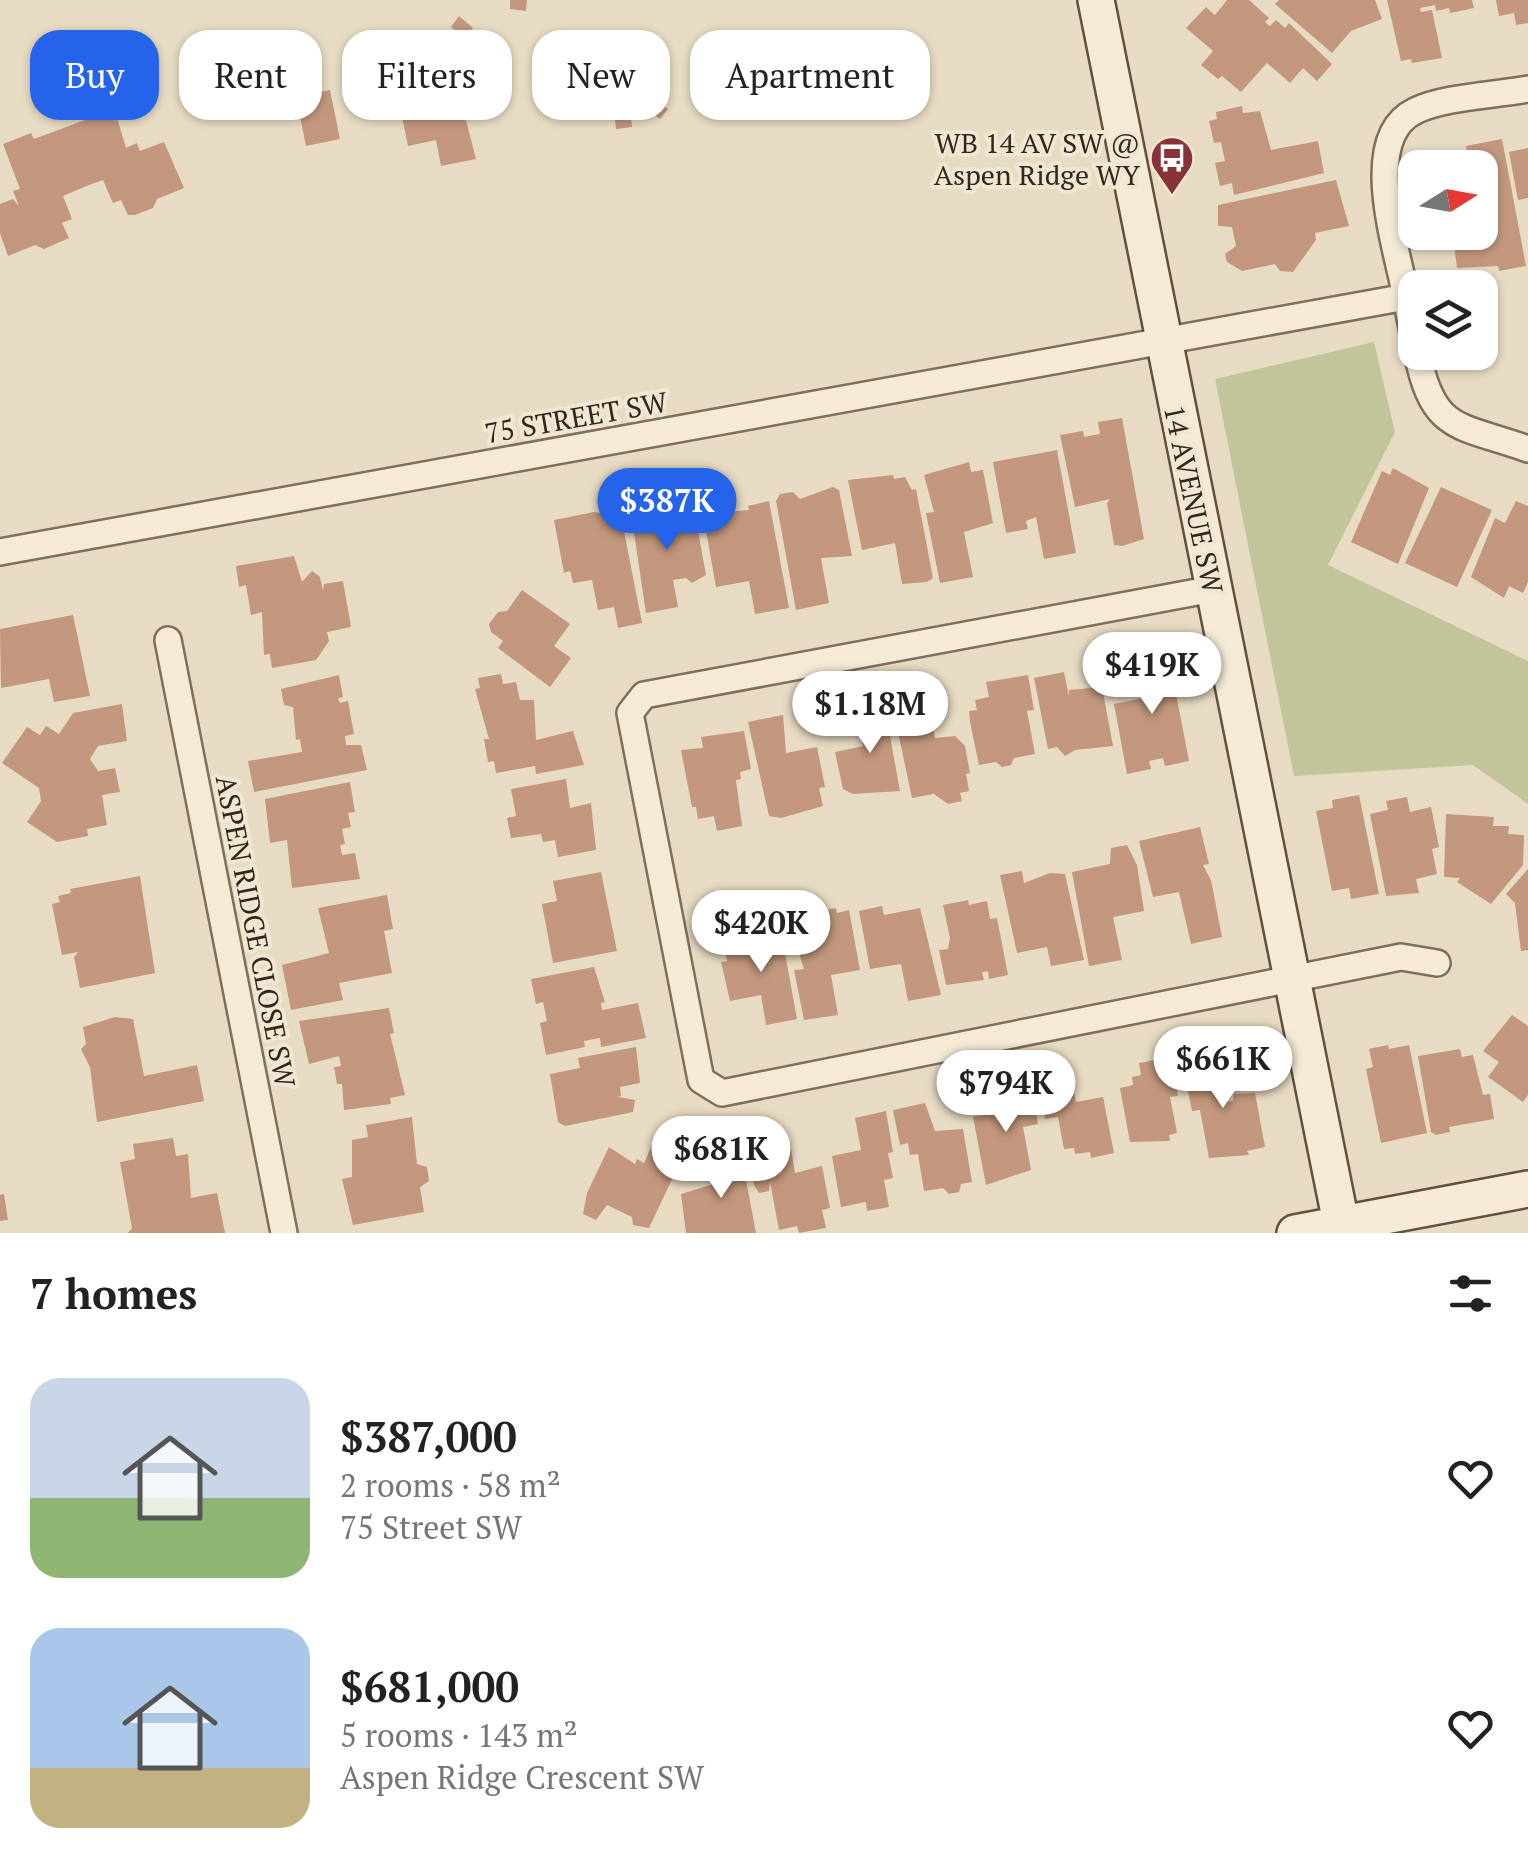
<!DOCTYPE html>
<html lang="en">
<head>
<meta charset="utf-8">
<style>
  :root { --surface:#fff; --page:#f6f6f6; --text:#222; --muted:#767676; --accent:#2563eb }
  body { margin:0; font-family:"PT Serif",serif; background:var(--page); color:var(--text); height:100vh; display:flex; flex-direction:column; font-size:38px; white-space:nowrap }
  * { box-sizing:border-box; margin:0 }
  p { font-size:32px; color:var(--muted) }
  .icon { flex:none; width:55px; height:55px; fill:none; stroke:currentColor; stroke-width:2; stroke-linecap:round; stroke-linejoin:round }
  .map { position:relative; height:1233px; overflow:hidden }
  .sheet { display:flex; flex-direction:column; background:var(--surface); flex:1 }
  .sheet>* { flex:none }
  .guide { position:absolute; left:30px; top:30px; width:1000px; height:90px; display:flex; gap:20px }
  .needle { width:65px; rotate:79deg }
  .buttons { position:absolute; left:1398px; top:150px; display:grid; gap:20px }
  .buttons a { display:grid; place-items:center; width:100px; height:100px; border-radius:20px; background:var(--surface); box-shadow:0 2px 8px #0004; font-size:50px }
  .price { position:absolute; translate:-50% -85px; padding:0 22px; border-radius:35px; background:#fff; color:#222; font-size:32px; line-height:65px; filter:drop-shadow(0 2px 5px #0008) }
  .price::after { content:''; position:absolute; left:50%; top:60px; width:30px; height:22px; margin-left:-15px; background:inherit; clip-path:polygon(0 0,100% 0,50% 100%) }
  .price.on { background:var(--accent); color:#fff }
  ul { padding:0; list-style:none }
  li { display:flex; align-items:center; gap:30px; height:250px; padding:0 30px }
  li span { display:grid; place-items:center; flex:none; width:280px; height:200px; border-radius:30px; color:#555 }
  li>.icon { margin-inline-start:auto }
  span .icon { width:120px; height:120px; fill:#fffc; stroke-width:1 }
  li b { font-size:42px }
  h2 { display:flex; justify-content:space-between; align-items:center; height:120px; padding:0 30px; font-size:42px }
  .pill { padding:0 35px; border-radius:30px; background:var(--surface); box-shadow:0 2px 8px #0004; font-size:35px; line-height:90px }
  .pill.on { background:var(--accent); color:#fff }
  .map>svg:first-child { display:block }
  .green { fill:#c2c599 }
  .building { fill:#c2977d }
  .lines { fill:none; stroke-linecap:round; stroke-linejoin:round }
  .street-casing { stroke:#806e5c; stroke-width:30 }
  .secondary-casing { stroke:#624f3f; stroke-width:40 }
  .street { stroke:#f4ead5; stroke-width:25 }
  .secondary { stroke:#f4ead5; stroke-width:35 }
  .labels { text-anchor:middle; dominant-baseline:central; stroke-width:8; stroke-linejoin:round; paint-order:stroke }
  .poi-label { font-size:28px; fill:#32271e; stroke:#f1e6d2; text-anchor:end }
  .street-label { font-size:28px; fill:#32271e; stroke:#f1e6d2 }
</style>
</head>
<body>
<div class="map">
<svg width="1528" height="1233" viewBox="0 0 1528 1233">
  <rect width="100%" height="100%" fill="#e8dbc3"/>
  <!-- green -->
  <path class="green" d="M1374 342 1395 432 1328 565 1528 661V804L1473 765 1294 776 1215 379Z"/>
  <!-- building -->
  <path class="building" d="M510 0H527L526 11 510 9Z
    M1227 0H1249L1269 18 1265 22 1270 26 1276 20 1285 28 1289 23 1332 64 1317 81 1303 68 1290 83 1267 63 1241 92 1222 76 1218 79 1201 65 1213 51 1186 28 1206 7 1215 15Z
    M1279 0H1375L1382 19 1351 31 1332 53 1275 4Z
    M1387 0H1472L1474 8 1450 13 1449 8 1436 11 1435 5 1420 8 1421 12 1432 10 1442 58 1412 63 1411 59 1401 61Z
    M1496 0H1528V23L1516 25 1514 13 1499 16Z
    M459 16 473 28 465 38 451 27Z
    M648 48 661 52 656 71 643 68Z
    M455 78 476 159 441 166 436 140 408 146 396 87Z
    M330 90 340 139 306 146 296 97Z
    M653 97 668 109 660 119 644 107Z
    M112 101 126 148 137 143 140 151 164 142 184 188 157 199 153 208 135 215H128L121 200 113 203 103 180 89 185 63 196 72 219 62 223 69 238 44 249 35 245 8 256 0 233V204L13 199 19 206 13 191 20 189 3 144 31 133 34 139 93 117 90 109Z
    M1242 106 1243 113 1260 111 1271 150 1318 141 1324 173 1234 195 1232 183 1220 186 1215 163 1225 161 1221 142 1214 143 1209 121 1217 119 1216 112Z
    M630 109 632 127 616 129 614 110Z
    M1502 139 1526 266 1499 271 1498 266 1457 268 1453 237 1447 238 1446 232H1480V168H1470L1466 146Z
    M1528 148V198L1518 200 1509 152Z
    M1336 180 1349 226 1315 233 1316 240 1293 272 1280 271 1275 264 1242 271 1227 262 1225 254 1236 246 1232 227 1218 226V205Z
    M1122 418 1144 539 1122 546 1114 545 1107 503 1110 499 1075 507 1060 435 1083 431 1084 437 1100 434 1098 422Z
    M1057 450 1076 553 1044 559 1036 517 1026 521 1028 529 1006 533 993 462Z
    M969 462 971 472 983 470 993 523 964 532 973 577 940 583 926 513 934 512 924 475Z
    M1393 468 1429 488 1398 564 1351 542 1382 471 1390 475Z
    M893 475 894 479 905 477 912 490 916 489 933 578 927 582 902 584 895 543 862 550 848 480Z
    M833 487 839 490 852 556 821 558 829 603 796 610 776 501 780 494 793 492 800 499Z
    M1441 487 1492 510 1457 587 1405 563Z
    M769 501 789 608 755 614 749 581 716 587 703 514 749 510 748 506Z
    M1516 501 1528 506V582L1523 593 1509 586 1504 598 1471 577 1495 518 1505 523Z
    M672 505 694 509 706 575 692 583 686 578 673 580 678 607 646 613 631 513Z
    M594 512 621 516 642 623 618 628 614 607 598 610 592 580 573 583 570 571 564 573 554 520Z
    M294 556 302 582 312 571 320 577 323 591 324 584 343 581 351 627 327 632 329 641 316 660 272 668 270 654 264 655 262 612 251 615 246 585 239 587 236 566Z
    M522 590 570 624 554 646 571 658 550 687 498 648 503 641 491 632 489 624 498 612 507 611Z
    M73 615 90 696 54 702 49 679 1 688 0 629Z
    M1167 647 1189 761 1165 766 1163 758 1149 761 1151 769 1127 774 1114 704 1150 697 1145 694 1137 652Z
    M1064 672 1069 697V690L1102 687 1113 746 1075 750 1065 756 1057 747 1048 749 1034 678Z
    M501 674 503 684 516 682 520 700H534L536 740 573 731 584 765 536 774 535 766 496 773 494 761 488 762 484 739H489L475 689 480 688 478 678Z
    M339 675 343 697 338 698 340 703 348 701 354 734 345 736 346 745H361L367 770 254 792 248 761 302 752 300 739 296 740 293 707 284 705 281 689Z
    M1028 675 1034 710 1027 711 1035 754 1014 758 1011 765 1002 767 996 762 979 765 970 722 969 711 977 710 975 700 989 697 986 682Z
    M926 692 935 738 955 736 965 746 970 773 966 774 969 791 960 793 962 801 948 804 934 794 912 798 891 699Z
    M884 703 900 791 853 794 843 789 835 752 863 746 853 709Z
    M122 704 127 741 98 746 90 759 98 771 115 768 120 792 102 795 107 825 87 829 88 836 57 842 27 822 41 801 39 788 2 763 27 727 40 735 46 726 59 734 73 713Z
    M783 715 786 753 817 747 825 787 819 788 823 806 781 818 769 816 748 722Z
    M744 731 751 769 740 772 741 779 736 780 742 826 717 831 714 816 698 819 696 807H692L681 750 703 748 701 737Z
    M566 779 570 808 591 803 596 850 558 857 555 840 543 842 541 834 511 838 507 818 516 816 511 789Z
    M350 782 355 812 348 813 351 827 342 829 345 844 340 845 342 855 355 853 360 879 292 888 287 840 270 843 265 799Z
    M1359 795 1379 894 1351 899 1349 888 1332 891 1316 811 1333 808 1332 800Z
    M1407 797 1410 812 1431 807 1439 847 1432 849 1437 874 1416 879 1419 893 1386 896 1370 814 1388 810 1386 801Z
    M1446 814 1494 817 1493 826H1509L1508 834 1524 835 1523 865 1491 904 1457 882 1460 878 1444 877Z
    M1200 827 1209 864 1203 865 1211 880 1222 937 1191 944 1179 892 1153 897 1139 841Z
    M1127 845 1137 865 1144 911 1113 917 1122 960 1089 966 1072 872 1110 864 1111 848Z
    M1528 869V950L1521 951 1515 903 1506 894Z
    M1022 871 1024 883 1050 873 1065 874 1084 960 1051 966 1047 947 1017 953 1000 875Z
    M601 872 617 951 553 963 542 904 557 901 553 881Z
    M140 876 155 973 80 988 74 957 78 952 62 955 52 904 60 902 58 896 71 893 70 889Z
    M387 895 393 929 384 931 392 973 339 983 343 1000 291 1010 282 965 329 953 318 908Z
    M968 900 969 905 987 901 990 919 997 918 1008 975 989 979 988 971 982 972 984 980 946 985 939 950 948 949 950 938 943 905Z
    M882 906 884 915 920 908 941 995 908 1001 901 964 870 969 859 911Z
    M836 908 837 913 849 910 860 970 831 975 838 1015 804 1020 794 970 804 969 788 917Z
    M781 931 797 1019 766 1025 761 995 730 1001 721 962 727 961 723 941 761 940 760 934Z
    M594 967 605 1002 601 1003 602 1010 638 1003 646 1038 601 1047 600 1038 584 1041 585 1047 546 1055 540 1023 547 1021 543 1002 536 1004 531 979Z
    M389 1008 394 1033 390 1034 405 1095 390 1098 391 1104 344 1110 342 1084H337L334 1067 341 1066 339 1056 309 1064 299 1021Z
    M1512 1015 1528 1026V1095L1523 1102 1488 1077 1499 1062 1483 1051Z
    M115 1017 133 1019 144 1076 197 1065 204 1101 97 1122 90 1067 81 1049 86 1044 83 1027Z
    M1388 1045 1389 1049 1409 1045 1427 1133 1381 1143 1366 1069 1373 1067 1369 1049Z
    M636 1047 640 1083 620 1087 621 1096 618 1097 635 1100 633 1112 565 1126 558 1122 550 1074 580 1068 578 1058Z
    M1460 1049 1462 1057 1473 1055 1483 1095 1490 1094 1494 1119 1449 1127 1450 1132 1436 1135 1431 1132 1418 1056Z
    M1216 1054 1228 1102 1233 1101 1234 1094 1255 1093 1265 1147 1247 1151 1249 1155 1209 1158 1200 1110 1192 1111 1182 1061Z
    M1170 1057 1178 1096 1170 1097 1177 1133 1169 1135 1170 1141 1130 1142 1120 1088 1133 1085 1132 1077 1141 1075 1139 1063Z
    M1071 1079 1076 1102 1103 1097 1114 1153 1091 1158 1090 1152 1075 1154 1074 1148 1064 1149 1058 1117 1045 1119 1038 1083Z
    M1031 1084 1038 1124 1023 1127 1031 1170 986 1185 973 1117 1000 1112 997 1091Z
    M925 1103 935 1131 963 1129 972 1182 961 1184 959 1192 949 1194 943 1188 924 1191 918 1154 910 1155 908 1143 900 1145 893 1110Z
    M886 1111 893 1152 888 1153 893 1178 884 1180 889 1207 867 1211 866 1202 841 1207 832 1156 861 1150 855 1118Z
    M412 1117 417 1164 427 1167 429 1181 420 1187 424 1212 353 1225 342 1179 352 1177V1140L368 1137 366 1125Z
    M173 1138 176 1156 188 1154 191 1198 217 1193 225 1233H128L132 1228 120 1162 135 1159 133 1144Z
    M790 1142 795 1173 822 1166 830 1208 822 1210 826 1228 799 1233 797 1226 779 1230 770 1182 769 1191 759 1193 754 1185 747 1148Z
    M652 1145 683 1156 649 1228 633 1225 632 1217 607 1205 596 1220 583 1214 587 1193 609 1147 635 1164 637 1159 644 1163Z
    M741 1153 756 1233H686L681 1194 714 1184 709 1161Z
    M4 1194 8 1220 0 1221V1195Z"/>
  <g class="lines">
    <!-- street casing -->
    <g class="street-casing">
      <path id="street" d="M1406 297 1415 343
        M1417 352C1433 433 1458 424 1528 449
        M0 552 1406 297C1397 248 1359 138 1415 111 1443 97 1496 95 1528 89
        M1213 589 644 695 630 713 701 1080 722 1093 1401 957 1437 963
        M168 640 284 1233"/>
    </g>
    <!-- secondary casing -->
    <g class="secondary-casing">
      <path id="secondary" d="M1096 0 1343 1233
        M1295 1233 1528 1189"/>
    </g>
    <!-- street -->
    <use href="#street" class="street"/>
    <!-- secondary -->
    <use href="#secondary" class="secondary"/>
  </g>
  <!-- icons -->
  <defs>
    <g id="bus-pin" transform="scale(2.25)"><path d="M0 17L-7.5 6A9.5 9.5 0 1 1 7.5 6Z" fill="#883338" stroke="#f1e6d2"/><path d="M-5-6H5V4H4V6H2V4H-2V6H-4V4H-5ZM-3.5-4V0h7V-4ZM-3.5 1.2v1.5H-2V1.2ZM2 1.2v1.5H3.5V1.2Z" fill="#fff"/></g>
  </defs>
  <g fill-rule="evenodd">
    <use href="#bus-pin" x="1172" y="158"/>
  </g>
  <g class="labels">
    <!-- poi labels -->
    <g class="poi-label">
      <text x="1140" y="142">WB 14 AV SW @<tspan x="1140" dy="32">Aspen Ridge WY</tspan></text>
    </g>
    <!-- street labels -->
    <g class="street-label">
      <text transform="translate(576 417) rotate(-10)">75 STREET SW</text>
      <text transform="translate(1194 499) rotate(78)">14 AVENUE SW</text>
      <text transform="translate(256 931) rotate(79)">ASPEN RIDGE CLOSE SW</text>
    </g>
  </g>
</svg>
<div class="buttons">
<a><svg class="needle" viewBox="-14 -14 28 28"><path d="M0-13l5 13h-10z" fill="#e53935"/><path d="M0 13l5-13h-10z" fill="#767676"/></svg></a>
<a><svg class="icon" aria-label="layers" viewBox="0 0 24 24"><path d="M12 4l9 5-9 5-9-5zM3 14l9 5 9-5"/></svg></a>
</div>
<b class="price on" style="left:667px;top:553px">$387K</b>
<b class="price" style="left:1152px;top:717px">$419K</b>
<b class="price" style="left:870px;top:756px">$1.18M</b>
<b class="price" style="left:761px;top:975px">$420K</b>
<b class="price" style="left:1223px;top:1111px">$661K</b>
<b class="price" style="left:1006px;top:1135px">$794K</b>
<b class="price" style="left:721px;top:1201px">$681K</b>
<div class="guide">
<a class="pill on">Buy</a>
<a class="pill">Rent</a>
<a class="pill">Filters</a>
<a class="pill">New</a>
<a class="pill">Apartment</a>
</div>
</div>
<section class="sheet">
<h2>7 homes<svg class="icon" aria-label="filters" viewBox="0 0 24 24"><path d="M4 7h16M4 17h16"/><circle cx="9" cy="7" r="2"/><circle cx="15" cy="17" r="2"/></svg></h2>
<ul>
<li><span style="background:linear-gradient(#c9d6e8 60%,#8fb573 0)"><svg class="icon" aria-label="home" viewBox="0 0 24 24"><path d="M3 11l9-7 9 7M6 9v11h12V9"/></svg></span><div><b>$387,000</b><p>2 rooms · 58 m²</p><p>75 Street SW</p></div><svg class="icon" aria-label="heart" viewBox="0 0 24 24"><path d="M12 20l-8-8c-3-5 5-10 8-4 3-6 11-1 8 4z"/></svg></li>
<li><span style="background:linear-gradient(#a9c7e8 70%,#c2b280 0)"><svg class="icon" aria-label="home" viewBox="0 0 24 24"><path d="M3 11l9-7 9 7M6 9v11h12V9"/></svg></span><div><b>$681,000</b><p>5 rooms · 143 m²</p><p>Aspen Ridge Crescent SW</p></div><svg class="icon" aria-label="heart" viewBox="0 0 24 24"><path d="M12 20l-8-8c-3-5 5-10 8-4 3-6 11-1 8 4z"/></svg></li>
</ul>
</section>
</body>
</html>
